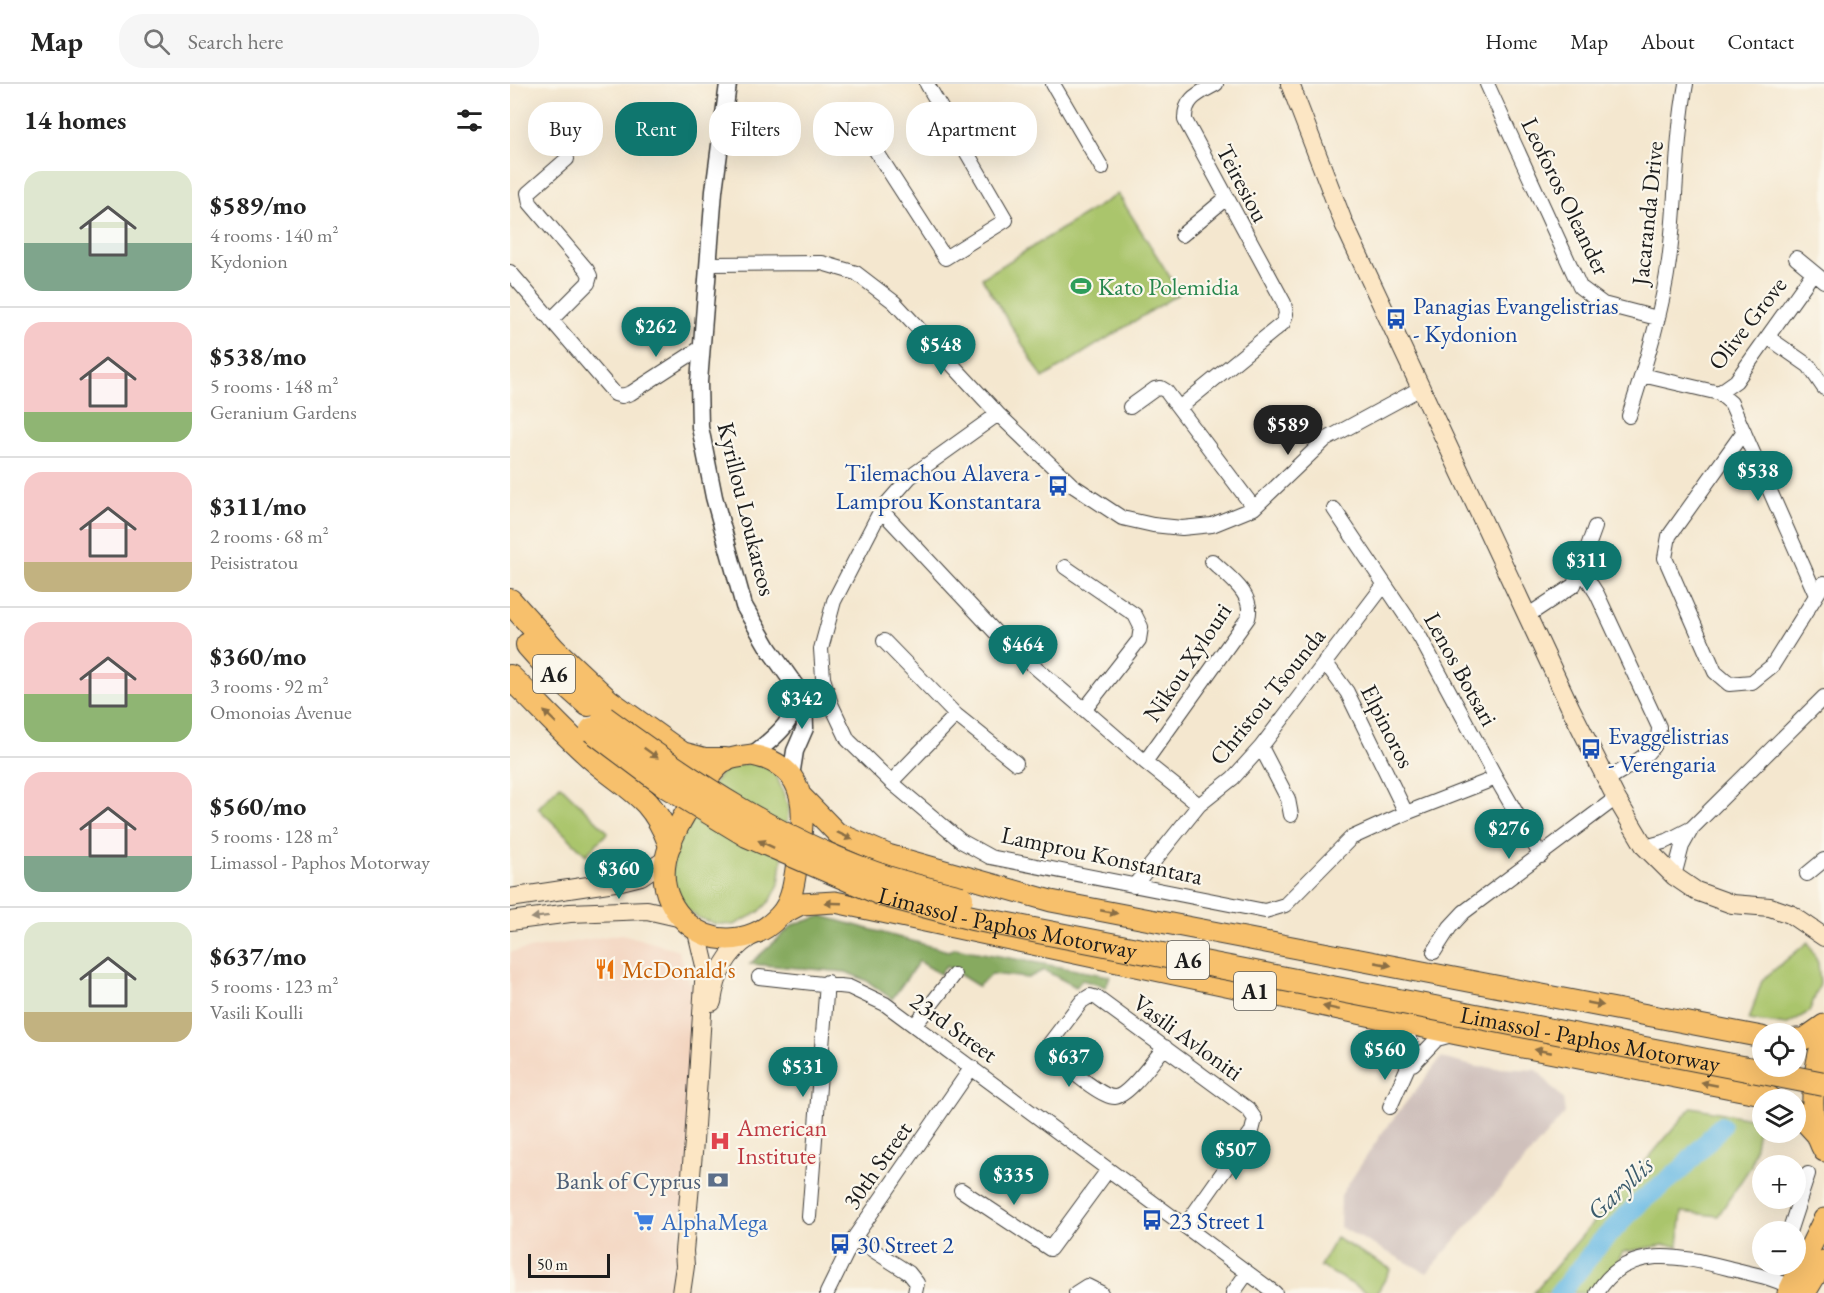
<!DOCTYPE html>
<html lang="en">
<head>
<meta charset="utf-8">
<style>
  :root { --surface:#fff; --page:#f6f6f6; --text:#222; --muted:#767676; --line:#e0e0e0; --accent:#0f766e }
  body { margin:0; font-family:"EB Garamond",serif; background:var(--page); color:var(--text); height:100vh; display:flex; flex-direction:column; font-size:22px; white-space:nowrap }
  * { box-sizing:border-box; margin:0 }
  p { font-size:20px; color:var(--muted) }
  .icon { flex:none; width:33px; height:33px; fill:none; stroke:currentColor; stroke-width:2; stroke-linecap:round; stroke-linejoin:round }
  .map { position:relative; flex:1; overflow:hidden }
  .side { display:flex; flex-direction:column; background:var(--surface); width:510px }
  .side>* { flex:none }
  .guide { position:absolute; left:18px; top:18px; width:570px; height:54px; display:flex; gap:12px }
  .fabs { position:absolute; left:1242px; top:939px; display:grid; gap:12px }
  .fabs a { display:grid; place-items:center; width:54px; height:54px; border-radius:50%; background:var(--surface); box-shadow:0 6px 24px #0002; font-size:30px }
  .scale { position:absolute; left:18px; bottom:15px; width:82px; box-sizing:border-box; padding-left:6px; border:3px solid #1c1c1c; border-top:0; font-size:16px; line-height:21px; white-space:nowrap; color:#1c1c1c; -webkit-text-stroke:4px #fbf7ec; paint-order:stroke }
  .price { position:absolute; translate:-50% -51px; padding:0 14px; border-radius:21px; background:var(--accent); color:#fff; font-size:20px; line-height:39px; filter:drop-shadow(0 2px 3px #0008) }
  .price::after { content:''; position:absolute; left:50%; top:36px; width:18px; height:14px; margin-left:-9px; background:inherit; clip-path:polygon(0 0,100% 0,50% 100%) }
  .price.active { background:#222; color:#fff }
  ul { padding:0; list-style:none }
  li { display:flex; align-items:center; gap:18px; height:150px; padding:0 24px }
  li+li { border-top:2px solid var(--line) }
  li span { display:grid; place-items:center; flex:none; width:168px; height:120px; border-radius:18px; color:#555 }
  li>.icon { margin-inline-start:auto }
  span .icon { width:72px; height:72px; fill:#fffc; stroke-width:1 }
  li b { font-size:26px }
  h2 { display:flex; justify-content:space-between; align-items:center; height:72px; padding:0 24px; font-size:26px }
  .pill { padding:0 21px; border-radius:24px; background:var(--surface); box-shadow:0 6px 24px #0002; font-size:21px; line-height:54px }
  .pill.active { background:var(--accent); color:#fff }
  header { display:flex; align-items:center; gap:36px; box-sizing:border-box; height:84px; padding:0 30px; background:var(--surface); border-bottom:2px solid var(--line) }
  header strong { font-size:28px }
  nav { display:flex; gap:33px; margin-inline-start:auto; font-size:21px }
  .search { width:420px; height:54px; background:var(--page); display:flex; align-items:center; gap:15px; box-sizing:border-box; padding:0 21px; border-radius:24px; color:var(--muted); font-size:22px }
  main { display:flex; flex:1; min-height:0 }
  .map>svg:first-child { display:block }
  .built { fill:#f3d4bf }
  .industrial { fill:#cfc0bb }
  .green { fill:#aac56c; stroke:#637044; stroke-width:1.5 }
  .forest { fill:#87aa60; stroke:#52633e; stroke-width:1.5 }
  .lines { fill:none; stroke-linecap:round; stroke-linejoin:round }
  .river { stroke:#69bae4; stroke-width:20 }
  .minor-casing { stroke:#3c3a37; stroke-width:16 }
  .tertiary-casing { stroke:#3c3a37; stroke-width:19 }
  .secondary-casing { stroke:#3c3a37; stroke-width:20 }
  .primary-casing { stroke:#3c3a37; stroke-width:23 }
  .motorway-casing { stroke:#3c3a37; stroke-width:26 }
  .minor { stroke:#fff; stroke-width:14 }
  .tertiary { stroke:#fff; stroke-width:16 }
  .secondary { stroke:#fce6c4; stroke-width:18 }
  .primary { stroke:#f7c06c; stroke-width:21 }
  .motorway { stroke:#f7c06c; stroke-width:24 }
  .motorway-bridge-casing { stroke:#3c3a37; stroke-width:26; stroke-linecap:butt }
  .motorway-bridge { stroke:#f7c06c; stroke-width:24 }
  .oneway { fill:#8a6e44 }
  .oneway2 { fill:#978b78 }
  .labels { text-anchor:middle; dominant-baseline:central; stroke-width:4.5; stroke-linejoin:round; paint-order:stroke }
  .shield { fill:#fbf7ec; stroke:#5f5e5a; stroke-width:1.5 }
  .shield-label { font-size:22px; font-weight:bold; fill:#1c1c1c }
  .street-label { font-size:24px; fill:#1c1c1c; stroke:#fbf7ec }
  .leisure-label { font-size:24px; fill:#27864d; stroke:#fbf7ec; text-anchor:start }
  .transit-label { font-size:24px; fill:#164399; stroke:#fbf7ec; text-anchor:start }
  .food-label { font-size:24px; fill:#c56008; stroke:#fbf7ec; text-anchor:start }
  .health-label { font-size:24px; fill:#be3a42; stroke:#fbf7ec; text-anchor:start }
  .service-label { font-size:24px; fill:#4e5e75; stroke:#fbf7ec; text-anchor:end }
  .shop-label { font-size:24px; fill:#366cbe; stroke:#fbf7ec; text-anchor:start }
  .water-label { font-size:26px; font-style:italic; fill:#3b5b6c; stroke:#fbf7ec }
</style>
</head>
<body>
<header>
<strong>Map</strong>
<div class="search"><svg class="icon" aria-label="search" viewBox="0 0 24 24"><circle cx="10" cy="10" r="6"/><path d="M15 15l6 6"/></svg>Search here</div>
<nav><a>Home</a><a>Map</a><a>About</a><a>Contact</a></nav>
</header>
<main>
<section class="side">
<h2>14 homes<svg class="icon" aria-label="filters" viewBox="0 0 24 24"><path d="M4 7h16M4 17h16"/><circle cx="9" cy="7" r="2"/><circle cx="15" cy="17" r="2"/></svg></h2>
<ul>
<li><span style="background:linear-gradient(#dfe7d0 60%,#7fa58c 0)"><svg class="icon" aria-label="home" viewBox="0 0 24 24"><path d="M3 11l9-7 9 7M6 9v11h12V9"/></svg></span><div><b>$589/mo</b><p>4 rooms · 140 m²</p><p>Kydonion</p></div></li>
<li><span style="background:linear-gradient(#f6c9c9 75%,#8fb573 0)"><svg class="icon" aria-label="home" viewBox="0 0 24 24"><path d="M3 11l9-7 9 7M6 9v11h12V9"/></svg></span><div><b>$538/mo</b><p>5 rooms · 148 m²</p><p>Geranium Gardens</p></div></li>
<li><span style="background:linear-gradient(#f6c9c9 75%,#c2b280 0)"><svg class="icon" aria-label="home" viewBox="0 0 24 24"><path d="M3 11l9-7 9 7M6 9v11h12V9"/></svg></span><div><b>$311/mo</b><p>2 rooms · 68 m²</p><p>Peisistratou</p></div></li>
<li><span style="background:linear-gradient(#f6c9c9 60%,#8fb573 0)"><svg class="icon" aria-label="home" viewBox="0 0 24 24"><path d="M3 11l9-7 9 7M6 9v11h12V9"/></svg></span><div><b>$360/mo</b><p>3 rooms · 92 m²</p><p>Omonoias Avenue</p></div></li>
<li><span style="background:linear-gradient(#f6c9c9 70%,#7fa58c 0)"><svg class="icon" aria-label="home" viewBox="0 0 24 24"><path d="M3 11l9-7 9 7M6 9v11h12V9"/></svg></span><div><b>$560/mo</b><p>5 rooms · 128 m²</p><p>Limassol - Paphos Motorway</p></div></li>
<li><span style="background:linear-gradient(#dfe7d0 75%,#c2b280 0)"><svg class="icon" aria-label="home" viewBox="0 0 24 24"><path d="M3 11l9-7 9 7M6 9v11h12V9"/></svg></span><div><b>$637/mo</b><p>5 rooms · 123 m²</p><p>Vasili Koulli</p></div></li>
</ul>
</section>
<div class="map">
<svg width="1314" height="1209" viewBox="0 0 1314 1209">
  <rect width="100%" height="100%" fill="#fbf7ec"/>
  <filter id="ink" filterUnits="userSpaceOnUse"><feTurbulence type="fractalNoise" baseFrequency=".0167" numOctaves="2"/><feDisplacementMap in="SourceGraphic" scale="12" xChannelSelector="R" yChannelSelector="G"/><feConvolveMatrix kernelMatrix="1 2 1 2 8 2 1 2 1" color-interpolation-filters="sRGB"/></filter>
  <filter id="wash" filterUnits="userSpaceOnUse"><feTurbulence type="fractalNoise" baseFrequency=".008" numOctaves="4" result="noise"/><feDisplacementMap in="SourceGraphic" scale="24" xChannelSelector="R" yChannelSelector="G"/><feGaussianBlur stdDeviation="1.35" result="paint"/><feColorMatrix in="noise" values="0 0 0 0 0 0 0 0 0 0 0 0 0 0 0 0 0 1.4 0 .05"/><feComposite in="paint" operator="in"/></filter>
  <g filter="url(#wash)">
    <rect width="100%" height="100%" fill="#f4e7cf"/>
    <!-- built -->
    <path class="built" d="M112 850 168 866 194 937 164 1209H0V868Z"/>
    <!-- industrial -->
    <path class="industrial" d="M931 974 967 983 1027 986 1053 1015 1055 1029 917 1189 830 1143 831 1111 872 1049Z"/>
    <!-- green -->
    <path class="green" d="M608 110 670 209 533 294 472 194Z
      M243 678 258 684 267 693 279 724 269 800 261 816 249 828 224 841 205 840 189 834 176 825 161 799 163 761 214 684Z
      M50 701 98 748 76 771 28 724Z
      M1298 858 1308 879 1310 900 1299 928 1276 941 1239 936 1252 896Z
      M1182 1023 1250 1036 1241 1082 1208 1132 1172 1128 1168 1162 1154 1161 1113 1168 1103 1186 1083 1209H1023Z
      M826 1154 881 1185 867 1209H858L810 1182Z"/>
    <!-- forest -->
    <path class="forest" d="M312 832 438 867 445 864 600 892 596 903 572 896 566 903 534 886 518 894 482 890 468 902 436 882 430 890 409 877 382 915 357 897 336 888 240 880 283 841Z"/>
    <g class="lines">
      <!-- river -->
      <path class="river" d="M1050 1209 1090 1159 1129 1119 1173 1084 1211 1042"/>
    </g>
  </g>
  <g filter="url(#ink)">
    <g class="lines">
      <!-- minor casing -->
      <g class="minor-casing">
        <path id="minor" d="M543 0 592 84
          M977 0 1070 203 1093 220 1147 234
          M359 56 435 174 496 136 417 0
          M672 151 715 115
          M1286 174 1314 197
          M200 180 312 179 346 189 384 218 488 330 562 401 612 434 643 441 672 444 702 441 744 424 815 356 911 304
          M0 188 105 310 112 312 121 309 192 263
          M41 236 78 199 80 192 77 186 20 119 18 109 57 75
          M1259 254 1299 282 1314 304
          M1132 291 1209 309 1221 319 1306 511
          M1209 309 1226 297 1303 189
          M620 323 645 305 651 304 656 307 744 424
          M669 324 773 239 776 230 774 219 675 36C674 14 690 9 706 0
          M488 330 400 393 371 426 324 517 311 565 313 594 321 620 338 656 381 698 451 757 480 773 755 827 775 821 841 754 896 729 986 694
          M1119 332C1135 281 1152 229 1159 177 1167 118 1165 59 1176 0
          M1234 347 1159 452 1155 474 1205 588 1219 600 1242 598 1262 582 1314 499
          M824 425 910 553 986 694 1031 772
          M371 426 487 550 635 678 689 721
          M555 483 625 531 631 543 629 556 575 625
          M1071 485 1087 510 1149 643C1150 670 1117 682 1097 696
          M1017 532 1064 501 1085 443
          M374 557 446 631 506 679
          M815 578 837 608 896 729
          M751 663 778 715 781 731
          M635 678 738 534C745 510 718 493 702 477
          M381 698 446 631
          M1135 763 1157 757 1182 744 1314 613
          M1297 790 1314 776
          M1164 792 1172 762 1182 744
          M624 802 689 721 723 694 751 663 874 501
          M924 868 940 843 954 828 1106 714
          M249 893 339 903 375 920 765 1209
          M405 941 444 891
          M655 963C645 974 619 1012 605 1013 591 1014 555 981 542 971L540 959 572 917 580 912 587 914 738 1025 745 1035 742 1047 675 1142
          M903 980 927 955 942 951
          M880 1023 905 967 898 953 886 937
          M451 1106 540 1165 598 1086
          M299 1133 317 898
          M1279 1148 1298 1090
          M344 1154 399 1189 407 1199 405 1209
          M1263 1195 1268 1180
          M317 1209 344 1154 462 983
          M566 1209 577 1202 591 1209
          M723 1209 737 1189
          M1087 1209C1118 1157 1174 1173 1222 1185 1242 1190 1262 1193 1280 1203"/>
      </g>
      <!-- tertiary casing -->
      <g class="tertiary-casing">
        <path id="tertiary" d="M218 0 204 107 189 298 190 343 204 413 234 522 259 565 294 614 295 644 285 667 281 692
          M242 671C264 654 291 635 284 604"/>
      </g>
      <!-- secondary casing -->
      <g class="secondary-casing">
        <path id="secondary" d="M780 0 834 140 1061 625 1106 714 1135 763 1164 792 1186 807 1222 820 1260 823 1280 830 1314 853
          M0 814 111 797 131 792 155 776
          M0 837 60 829 137 826 172 834
          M202 918C206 890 216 869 240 853
          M171 1209 175 1182 174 1167 184 1058 195 882 187 848"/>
      </g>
      <!-- primary casing -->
      <g class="primary-casing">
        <path id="primary" d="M242 671C302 683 295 731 287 779 284 796 283 817 270 831 246 858 205 864 177 839 134 799 160 753 186 712 194 701 203 684 215 677 222 673 234 672 242 671Z
          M292 713 327 749 378 771 541 817 1252 953
          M270 831 291 820 325 818 947 950 1257 1011 1264 1016
          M1314 951C1304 985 1295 1033 1314 1067
          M1286 955H1294L1314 941
          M1286 1028 1307 1051
          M1278 1209 1314 1135
          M1295 1209 1314 1177"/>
      </g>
      <!-- motorway casing -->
      <g class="motorway-casing">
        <path id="motorway" d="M0 517 44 566 98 617 172 670 195 676H215
          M18 561 43 589 78 620
          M0 593C27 619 52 647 80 672 117 705 141 709 160 759"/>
      </g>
      <!-- minor -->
      <use href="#minor" class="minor"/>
      <!-- tertiary -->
      <use href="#tertiary" class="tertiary"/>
      <!-- secondary -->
      <use href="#secondary" class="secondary"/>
      <!-- primary -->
      <use href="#primary" class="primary"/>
      <!-- motorway -->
      <use href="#motorway" class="motorway"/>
      <!-- motorway-bridge casing -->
      <g class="motorway-bridge-casing">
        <g id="motorway-bridge">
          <path d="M94 634C182 699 275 761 380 795 403 802 427 808 451 814"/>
          <path id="s1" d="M82 646 158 703 237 751 375 811 462 834 1314 1000"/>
        </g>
      </g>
      <!-- motorway-bridge -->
      <use href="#motorway-bridge" class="motorway-bridge"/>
    </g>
    <!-- one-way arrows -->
    <defs><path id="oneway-solid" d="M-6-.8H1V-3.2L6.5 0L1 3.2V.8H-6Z" transform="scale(1.5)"/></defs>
    <g class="oneway">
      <use href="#oneway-solid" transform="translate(40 633) rotate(-136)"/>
      <use href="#oneway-solid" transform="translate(141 669) rotate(36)"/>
      <use href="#oneway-solid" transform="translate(335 752) rotate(25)"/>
      <use href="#oneway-solid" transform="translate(256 760) rotate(-155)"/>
      <use href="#oneway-solid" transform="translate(323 819) rotate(-178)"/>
      <use href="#oneway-solid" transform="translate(599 828) rotate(11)"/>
      <use href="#oneway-solid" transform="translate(873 880) rotate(11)"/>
      <use href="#oneway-solid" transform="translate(1085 920) rotate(11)"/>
      <use href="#oneway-solid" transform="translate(821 924) rotate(-168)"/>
      <use href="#oneway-solid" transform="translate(1033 967) rotate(-169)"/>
      <use href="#oneway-solid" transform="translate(1199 1000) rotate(-169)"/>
    </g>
    <use class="oneway2" href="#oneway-solid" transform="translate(30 833) rotate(173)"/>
  </g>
  <!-- icons -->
  <defs>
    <g id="stadium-bare" transform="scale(1.62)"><path d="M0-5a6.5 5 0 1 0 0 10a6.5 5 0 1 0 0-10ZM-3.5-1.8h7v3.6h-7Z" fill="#2e9e5b" stroke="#fbf7ec" stroke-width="2.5" paint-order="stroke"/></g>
    <g id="bus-bare" transform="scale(1.62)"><path d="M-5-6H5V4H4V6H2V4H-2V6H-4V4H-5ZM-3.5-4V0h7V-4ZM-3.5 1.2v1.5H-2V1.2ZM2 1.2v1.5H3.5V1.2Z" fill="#1a4fb4" stroke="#fbf7ec" stroke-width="2.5" paint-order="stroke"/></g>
    <g id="restaurant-bare" transform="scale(1.62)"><path d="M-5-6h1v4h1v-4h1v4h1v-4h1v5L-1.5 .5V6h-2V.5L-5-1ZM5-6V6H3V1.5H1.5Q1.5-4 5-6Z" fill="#e8710a" stroke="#fbf7ec" stroke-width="2.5" paint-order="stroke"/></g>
    <g id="hospital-bare" transform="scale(1.62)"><path d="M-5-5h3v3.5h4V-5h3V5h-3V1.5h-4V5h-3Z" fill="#e0444e" stroke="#fbf7ec" stroke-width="2.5" paint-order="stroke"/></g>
    <g id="bank-bare" transform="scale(1.62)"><path d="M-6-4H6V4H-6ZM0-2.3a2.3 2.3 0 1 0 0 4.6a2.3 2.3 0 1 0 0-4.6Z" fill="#5c6f8a" stroke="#fbf7ec" stroke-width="2.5" paint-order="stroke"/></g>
    <g id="supermarket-bare" transform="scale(1.62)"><path d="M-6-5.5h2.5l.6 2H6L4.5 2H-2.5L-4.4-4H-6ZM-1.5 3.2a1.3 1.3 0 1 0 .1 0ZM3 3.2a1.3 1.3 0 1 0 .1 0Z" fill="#3f7fe0" stroke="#fbf7ec" stroke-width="2.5" paint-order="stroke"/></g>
  </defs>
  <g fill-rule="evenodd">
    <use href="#stadium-bare" x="571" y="202"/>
    <use href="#bus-bare" x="886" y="235"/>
    <use href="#bus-bare" x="548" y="402"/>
    <use href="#bus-bare" x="1081" y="665"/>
    <use href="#restaurant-bare" x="95" y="885"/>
    <use href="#hospital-bare" x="210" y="1057"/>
    <use href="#bank-bare" x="208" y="1096"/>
    <use href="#bus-bare" x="642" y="1136"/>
    <use href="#supermarket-bare" x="134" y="1137"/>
    <use href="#bus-bare" x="330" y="1160"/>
  </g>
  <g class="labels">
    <!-- shield labels -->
    <g class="shield">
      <rect x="23" y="571" width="42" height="38" rx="4.5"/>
      <rect x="657" y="857" width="42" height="38" rx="4.5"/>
      <rect x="724" y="888" width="42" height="38" rx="4.5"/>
    </g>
    <g class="shield-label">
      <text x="44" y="590">A6</text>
      <text x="678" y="876">A6</text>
      <text x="745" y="907">A1</text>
    </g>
    <!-- street labels -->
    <g class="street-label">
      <text transform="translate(733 99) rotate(62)">Teiresiou</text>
      <text transform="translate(1056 112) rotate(64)">Leoforos Oleander</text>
      <text transform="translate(1137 129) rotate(-84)">Jacaranda Drive</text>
      <text transform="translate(1237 239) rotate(-52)">Olive Grove</text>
      <text transform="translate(237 425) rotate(76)">Kyrillou Loukareos</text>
      <text transform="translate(677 578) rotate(-56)">Nikou Xylouri</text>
      <text transform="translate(951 585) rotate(61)">Lenos Botsari</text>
      <text transform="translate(757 612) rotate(-51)">Christou Tsounda</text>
      <text transform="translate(878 642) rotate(63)">Elpinoros</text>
      <text transform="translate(592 771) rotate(12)">Lamprou Konstantara</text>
      <text stroke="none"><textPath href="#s1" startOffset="464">Limassol - Paphos Motorway</textPath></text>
      <text transform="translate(444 943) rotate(36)">23rd Street</text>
      <text transform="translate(678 953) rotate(36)">Vasili Avloniti</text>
      <text stroke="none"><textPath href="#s1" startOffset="1058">Limassol - Paphos Motorway</textPath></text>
      <text transform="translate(367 1081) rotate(-55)">30th Street</text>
    </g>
    <!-- leisure labels -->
    <g class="leisure-label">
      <text x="588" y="202">Kato Polemidia</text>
    </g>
    <!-- transit labels -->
    <g class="transit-label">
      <text x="903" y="221">Panagias Evangelistrias<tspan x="903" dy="28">- Kydonion</tspan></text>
      <text x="531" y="388" text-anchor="end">Tilemachou Alavera -<tspan x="531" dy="28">Lamprou Konstantara</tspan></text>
      <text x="1098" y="651">Evaggelistrias<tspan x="1098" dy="28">- Verengaria</tspan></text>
      <text x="659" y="1136">23 Street 1</text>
      <text x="347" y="1160">30 Street 2</text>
    </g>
    <!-- food labels -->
    <g class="food-label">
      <text x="112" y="885">McDonald's</text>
    </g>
    <!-- health labels -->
    <g class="health-label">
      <text x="227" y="1043">American<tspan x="227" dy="28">Institute</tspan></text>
    </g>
    <!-- service labels -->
    <g class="service-label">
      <text x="191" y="1096">Bank of Cyprus</text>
    </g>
    <!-- shop labels -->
    <g class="shop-label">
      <text x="151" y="1137">AlphaMega</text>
    </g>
    <!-- water labels -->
    <g class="water-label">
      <text transform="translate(1110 1104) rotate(-43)">Garyllis</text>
    </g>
  </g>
</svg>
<div class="fabs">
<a><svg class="icon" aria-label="locate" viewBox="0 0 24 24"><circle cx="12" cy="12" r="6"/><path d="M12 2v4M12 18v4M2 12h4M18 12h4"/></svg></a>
<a><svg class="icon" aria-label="layers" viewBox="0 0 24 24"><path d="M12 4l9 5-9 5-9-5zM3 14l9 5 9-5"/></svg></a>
<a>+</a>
<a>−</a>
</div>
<div class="scale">50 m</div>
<b class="price" style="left:146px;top:274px">$262</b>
<b class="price" style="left:431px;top:292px">$548</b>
<b class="price active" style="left:778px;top:372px">$589</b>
<b class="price" style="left:1248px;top:418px">$538</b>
<b class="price" style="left:1077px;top:508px">$311</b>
<b class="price" style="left:513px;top:592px">$464</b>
<b class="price" style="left:292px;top:646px">$342</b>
<b class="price" style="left:999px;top:776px">$276</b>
<b class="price" style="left:109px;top:816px">$360</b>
<b class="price" style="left:875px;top:997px">$560</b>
<b class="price" style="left:559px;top:1004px">$637</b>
<b class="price" style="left:293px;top:1014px">$531</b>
<b class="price" style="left:726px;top:1097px">$507</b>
<b class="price" style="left:504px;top:1122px">$335</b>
<div class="guide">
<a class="pill">Buy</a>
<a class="pill active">Rent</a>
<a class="pill">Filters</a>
<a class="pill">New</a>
<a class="pill">Apartment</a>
</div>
</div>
</main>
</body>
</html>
